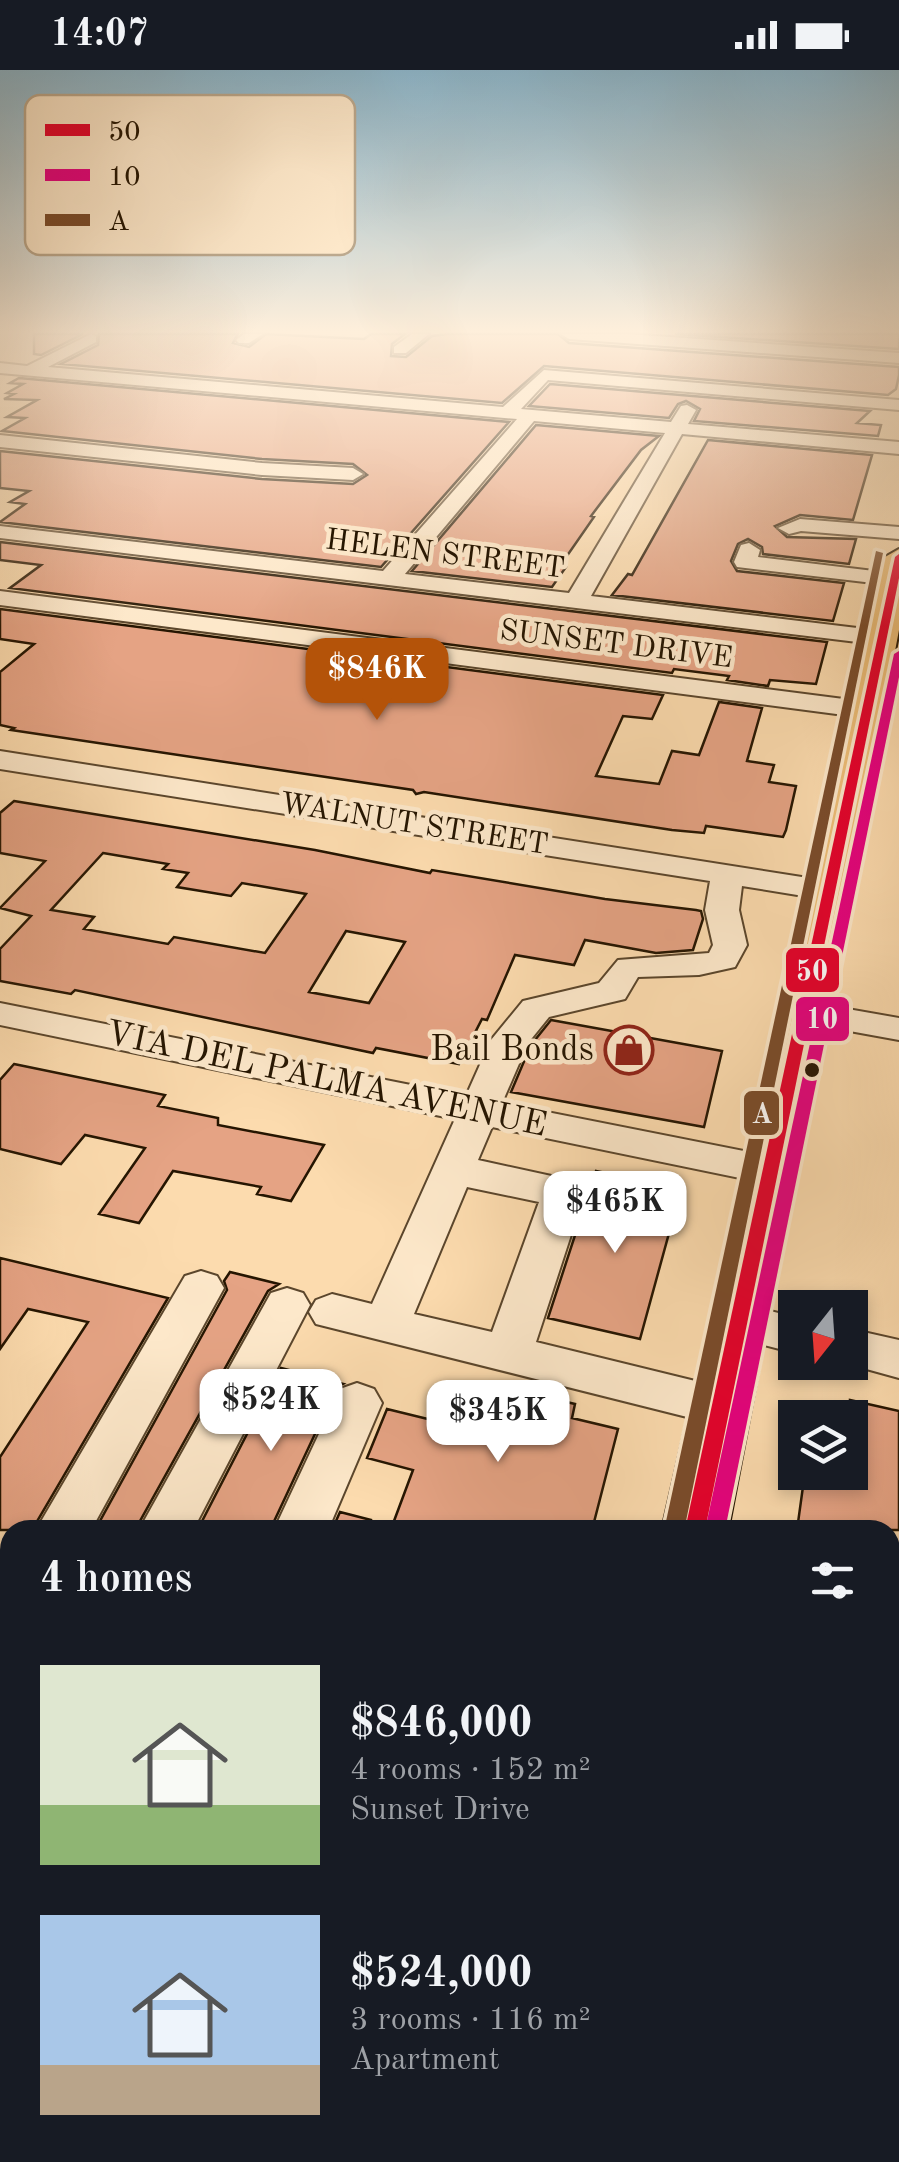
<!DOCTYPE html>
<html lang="en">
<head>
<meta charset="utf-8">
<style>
  :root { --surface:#171b24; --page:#20242c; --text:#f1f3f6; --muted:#9ea1a6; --accent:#b45309 }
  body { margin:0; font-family:"Old Standard TT",serif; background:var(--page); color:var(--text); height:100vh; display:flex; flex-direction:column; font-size:38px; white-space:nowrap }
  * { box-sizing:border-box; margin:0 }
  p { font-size:32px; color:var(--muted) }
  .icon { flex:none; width:55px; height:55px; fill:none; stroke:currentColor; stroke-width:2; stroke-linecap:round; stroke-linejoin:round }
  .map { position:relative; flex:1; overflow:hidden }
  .panel { position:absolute; left:0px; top:1450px; width:900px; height:642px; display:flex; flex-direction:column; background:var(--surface); border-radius:30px 30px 0 0; box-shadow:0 5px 15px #0003 }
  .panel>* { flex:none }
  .needle { width:65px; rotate:197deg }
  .controls { position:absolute; left:778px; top:1220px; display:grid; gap:20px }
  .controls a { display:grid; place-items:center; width:90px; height:90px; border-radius:0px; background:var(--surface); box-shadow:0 5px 15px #0003; font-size:50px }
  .price { position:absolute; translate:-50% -85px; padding:0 22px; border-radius:20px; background:#fff; color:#222; font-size:32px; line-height:65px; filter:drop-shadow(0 2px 5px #0008) }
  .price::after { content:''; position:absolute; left:50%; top:60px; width:30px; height:22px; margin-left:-15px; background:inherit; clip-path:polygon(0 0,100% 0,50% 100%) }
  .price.on { background:var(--accent); color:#fff }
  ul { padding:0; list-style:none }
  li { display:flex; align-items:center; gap:30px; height:250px; padding:0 40px }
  li span { display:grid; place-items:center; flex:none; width:280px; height:200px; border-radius:0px; color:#555 }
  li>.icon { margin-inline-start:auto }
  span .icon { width:120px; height:120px; fill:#fffc; stroke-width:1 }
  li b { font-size:42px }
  h2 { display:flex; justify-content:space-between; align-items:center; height:120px; padding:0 40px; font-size:42px }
  .status { display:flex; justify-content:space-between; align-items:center; height:70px; padding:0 50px; background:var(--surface); direction:ltr }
  .status svg { height:28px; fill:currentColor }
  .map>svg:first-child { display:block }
  .building { fill:#e5a384; stroke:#251501; stroke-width:2.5; fill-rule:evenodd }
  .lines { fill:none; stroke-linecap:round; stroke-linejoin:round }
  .minor-casing { stroke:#5b462c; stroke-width:4 }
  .major-casing { stroke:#251501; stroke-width:4 }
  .minor { fill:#fde8ca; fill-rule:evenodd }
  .major { fill:#eebe77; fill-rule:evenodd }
  .bus-1-casing { stroke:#fde8ca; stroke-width:7 }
  .bus-2-casing { stroke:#fde8ca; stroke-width:7 }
  .bus-3-casing { stroke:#fde8ca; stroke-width:7 }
  .bus-1 { fill:#e4002b; fill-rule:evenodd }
  .bus-2 { fill:#e5007d; fill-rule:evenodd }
  .bus-3 { fill:#7a4b2a; fill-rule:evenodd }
  .bus-dot { fill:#251501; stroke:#fde8ca; stroke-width:4 }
  .labels { text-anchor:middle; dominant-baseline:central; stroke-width:9; stroke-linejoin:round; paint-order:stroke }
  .far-street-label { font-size:30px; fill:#251501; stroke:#fde8ca }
  .poi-label { font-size:35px; fill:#251501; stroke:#fde8ca; text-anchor:end }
  .street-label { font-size:35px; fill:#251501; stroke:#fde8ca }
  .key { fill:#fde8ca; stroke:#bca98e; stroke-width:2.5 }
  .key-label { font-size:28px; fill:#251501 }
  .line-badge { stroke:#fde8ca; stroke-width:4 }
  .badge-label { font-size:28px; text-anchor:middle; font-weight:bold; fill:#fff }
</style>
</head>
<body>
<div class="status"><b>14:07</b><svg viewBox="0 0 49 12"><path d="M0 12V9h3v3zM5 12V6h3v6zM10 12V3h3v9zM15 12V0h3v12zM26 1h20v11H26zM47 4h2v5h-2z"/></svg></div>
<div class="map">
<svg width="899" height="2092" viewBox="0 0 899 2092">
  <rect width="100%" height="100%" fill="#fcdbae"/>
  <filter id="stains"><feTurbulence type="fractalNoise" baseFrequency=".002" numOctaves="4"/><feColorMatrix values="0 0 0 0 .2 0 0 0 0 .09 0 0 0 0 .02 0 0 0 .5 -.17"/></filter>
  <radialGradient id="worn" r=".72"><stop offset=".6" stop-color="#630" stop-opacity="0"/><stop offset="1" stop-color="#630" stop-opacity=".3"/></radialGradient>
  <!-- building -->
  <path class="building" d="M34 264H83L41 285 34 284Z
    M99 264H238L233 273 249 277 266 264 364 269 371 264H405L392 274 391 286 406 287 432 266 447 264H558L569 273 899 297V305L896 319 888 325 544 296 502 333 61 294 98 275Z
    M675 264H899V279Z
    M19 308 509 352 381 497 0 452 25 434 10 432 29 421 0 418V381L262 409 353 414 367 405 353 394 262 389 2 361 25 348 7 347 37 330 4 329 14 324 7 323 23 314 10 313Z
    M550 314 870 341 857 353 881 355 878 366 694 351 700 339 686 331 678 334 669 348 529 336Z
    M536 355 659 366 641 380 591 446 594 447 562 493 566 497 552 517 412 501Z
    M708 370 872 385 853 450 800 445 775 456 787 467 856 469 849 494 763 484 762 477 748 469 738 474 731 491 737 501 844 513 833 551 612 525 628 504 632 505Z
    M0 472 827 572 816 614 770 610 768 616 727 610 729 606 674 599 672 603 10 518 41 495 0 490Z
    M0 539 663 625 652 649 623 646 596 706 659 714 672 681 699 685 719 632 762 638 747 691 774 695 769 712 796 716 786 760 783 767 706 756 704 763 672 760 424 722 416 724 413 720 11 660 14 658 0 655V602L34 574 0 569Z
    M14 731 315 780 430 803 432 800 605 829 696 840 701 841 703 849 693 880 656 883 585 870 574 895 515 885 487 950 482 949 459 994 376 978 373 983 75 920 71 924 0 911V879L31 846 0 838 45 791 0 783V743ZM103 783 168 794 163 799 188 803 177 817 231 826 242 813 306 824 265 883 174 867 168 874 84 859 94 847 51 840ZM346 861 405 872 369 933 309 922Z
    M551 950 722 981 704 1057 511 1022 531 975Z
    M14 994 165 1025 158 1036 218 1048V1055L324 1075 291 1131 257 1124 261 1117 173 1101 139 1153 99 1144 145 1078 85 1065 61 1094 0 1079V1010Z
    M596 1101 658 1114 677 1134 640 1269 548 1248Z
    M0 1188 168 1228 32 1460H0V1387L88 1252 28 1239 0 1279Z
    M230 1202 279 1214 268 1221 135 1460H95L227 1220 224 1211Z
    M281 1298 343 1314 337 1317 270 1460 198 1459Z
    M511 1319 575 1334 572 1348 618 1359 592 1460H429L394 1451 413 1400 367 1388 387 1339 440 1352 451 1321 507 1335Z
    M850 1330 899 1341V1460H797L805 1402H850Z
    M340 1442 371 1450 370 1460H332Z"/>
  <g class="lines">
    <!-- minor casing -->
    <g class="minor-casing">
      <path id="minor" d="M91 264 96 266V272L48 297 503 337 544 300 899 330V340L548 310 521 339 671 352 681 336 687 335 696 340 688 354 899 372V384L682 364 591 526 882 561 894 568 882 575 0 468V456L383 501 517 349 0 303V293L27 296ZM534 351 665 363 569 523 405 504Z
        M244 264H263L249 273H239L236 270Z
        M412 264H429L406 283H394V277Z
        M561 264H627L899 283V293L569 269Z
        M0 365 262 393 353 398 363 404 353 410 262 405 0 377Z
        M800 449 899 457V469L801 461 789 464 778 458Z
        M749 473 760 480 758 487 899 504V516L737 497 734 492 741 475Z
        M0 521 867 632 881 640 867 648 0 535Z
        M0 681 840 813 844 820 840 827 828 830 742 816 739 840 747 875 735 897 699 905 638 907 625 929 549 947 528 973 502 1033 769 1086 784 1090 790 1100 784 1110 769 1114 492 1057 478 1090 579 1112 585 1122 536 1272 736 1321 744 1335 736 1349 719 1355 316 1254 309 1242 316 1230 332 1224 372 1234 455 1049 0 955V933L466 1026 491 970 523 931 599 913 618 890 709 883 713 875 705 840 710 811 0 699ZM467 1117 539 1132 492 1262 414 1244Z
        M802 931 899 948V970L789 950 784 942 789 934Z
        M201 1201 217 1206 224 1218 91 1460H36L185 1206Z
        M287 1218 303 1223 310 1235 193 1460H139L271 1223Z
        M737 1233 795 1247V1283L721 1264 714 1251 721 1238Z
        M850 1259 899 1270V1308L841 1292H850Z
        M357 1313 374 1319 382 1333 328 1460H274L340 1319Z
        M10 1522V1587L0 1591V1526Z
        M0 1606 10 1609V1665L0 1662Z
        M10 1818V1901L0 1905V1822Z
        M0 1967 10 1971V2041L0 2037Z
        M10 2054V2082H66L67 2092H0V2066L4 2056Z"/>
    </g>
    <!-- major casing -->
    <g class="major-casing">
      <path id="major" d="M899 479V560L728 1460H662L885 487Z
        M890 1888 899 1891V1977L890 1974Z
        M523 2082H614L613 2092H521Z"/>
    </g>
    <!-- minor -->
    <use href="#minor" class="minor"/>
    <!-- major -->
    <use href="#major" class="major"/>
    <!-- bus-1 casing -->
    <g class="bus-1-casing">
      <path id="bus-1" d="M899 484V508L705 1460H685L895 487Z"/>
    </g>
    <!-- bus-2 casing -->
    <g class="bus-2-casing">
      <path id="bus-2" d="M899 581V607L725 1460H705L894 584Z"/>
    </g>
    <!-- bus-3 casing -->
    <g class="bus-3-casing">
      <path id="bus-3" d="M876 481 883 483 685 1456 683 1460H667L665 1456Z"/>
    </g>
    <!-- bus-1 -->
    <use href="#bus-1" class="bus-1"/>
    <!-- bus-2 -->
    <use href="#bus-2" class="bus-2"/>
    <!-- bus-3 -->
    <use href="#bus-3" class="bus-3"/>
  </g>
  <!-- sky -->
  <linearGradient id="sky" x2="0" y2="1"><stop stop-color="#8bb7ce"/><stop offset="0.47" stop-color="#feefdb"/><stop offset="1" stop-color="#feefdb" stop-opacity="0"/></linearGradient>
  <rect width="899" height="556" fill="url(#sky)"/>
  <!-- icons -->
  <defs>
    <g id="shop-ring" transform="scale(2.5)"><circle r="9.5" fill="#fde8ca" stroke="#8f2418" stroke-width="1.5"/><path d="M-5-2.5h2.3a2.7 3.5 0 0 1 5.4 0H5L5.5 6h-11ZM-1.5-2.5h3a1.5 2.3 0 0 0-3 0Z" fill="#8f2418"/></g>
  </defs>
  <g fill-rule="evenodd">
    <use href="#shop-ring" x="629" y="980"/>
  </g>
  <!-- markers -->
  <circle class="bus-dot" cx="812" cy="1000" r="9"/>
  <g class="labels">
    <!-- far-street labels -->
    <g class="far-street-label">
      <text transform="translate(445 485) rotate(7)">HELEN STREET</text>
      <text transform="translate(616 575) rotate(7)">SUNSET DRIVE</text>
      <text transform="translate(414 755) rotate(9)">WALNUT STREET</text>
    </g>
    <!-- poi labels -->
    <g class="poi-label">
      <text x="594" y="980">Bail Bonds</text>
    </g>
    <!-- street labels -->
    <g class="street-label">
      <text transform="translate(326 1010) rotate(12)">VIA DEL PALMA AVENUE</text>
    </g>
  </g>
  <!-- legend -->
  <rect x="25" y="25" width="330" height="160" rx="15" class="key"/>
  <rect x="45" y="54" width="45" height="12" fill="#e4002b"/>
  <rect x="45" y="99" width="45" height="12" fill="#e5007d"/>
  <rect x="45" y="144" width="45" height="12" fill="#7a4b2a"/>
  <g class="key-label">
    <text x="108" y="70">50</text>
    <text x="108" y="115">10</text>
    <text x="108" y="160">A</text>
  </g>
  <g class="line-badge">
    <rect x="784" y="876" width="57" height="48" rx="10" fill="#e4002b"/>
    <rect x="794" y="925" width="57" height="48" rx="10" fill="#e5007d"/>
    <rect x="742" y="1019" width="39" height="48" rx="10" fill="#7a4b2a"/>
  </g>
  <g class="badge-label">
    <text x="812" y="910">50</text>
    <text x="822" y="958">10</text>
    <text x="762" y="1053">A</text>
  </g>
  <rect width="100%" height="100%" filter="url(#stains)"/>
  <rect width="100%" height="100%" fill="url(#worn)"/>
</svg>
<div class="controls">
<a><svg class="needle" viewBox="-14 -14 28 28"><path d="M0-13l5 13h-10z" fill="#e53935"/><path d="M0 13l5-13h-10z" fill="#9ea1a6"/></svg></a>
<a><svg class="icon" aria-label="layers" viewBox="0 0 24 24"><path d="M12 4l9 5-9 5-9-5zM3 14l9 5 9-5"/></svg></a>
</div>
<b class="price on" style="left:377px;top:653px">$846K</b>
<b class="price" style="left:615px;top:1186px">$465K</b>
<b class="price" style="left:271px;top:1384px">$524K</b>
<b class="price" style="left:498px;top:1395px">$345K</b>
<section class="panel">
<h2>4 homes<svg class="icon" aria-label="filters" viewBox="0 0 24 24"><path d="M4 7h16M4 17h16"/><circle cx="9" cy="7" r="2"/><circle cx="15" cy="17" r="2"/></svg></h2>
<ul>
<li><span style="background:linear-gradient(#dfe7d0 70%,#8fb573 0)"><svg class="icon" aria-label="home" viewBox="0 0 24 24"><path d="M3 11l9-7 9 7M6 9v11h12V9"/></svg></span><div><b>$846,000</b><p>4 rooms · 152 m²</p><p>Sunset Drive</p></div></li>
<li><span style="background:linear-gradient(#a9c7e8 75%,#b9a48a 0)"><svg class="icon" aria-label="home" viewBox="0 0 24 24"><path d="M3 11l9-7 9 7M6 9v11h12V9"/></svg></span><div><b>$524,000</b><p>3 rooms · 116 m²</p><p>Apartment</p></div></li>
</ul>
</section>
</div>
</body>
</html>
